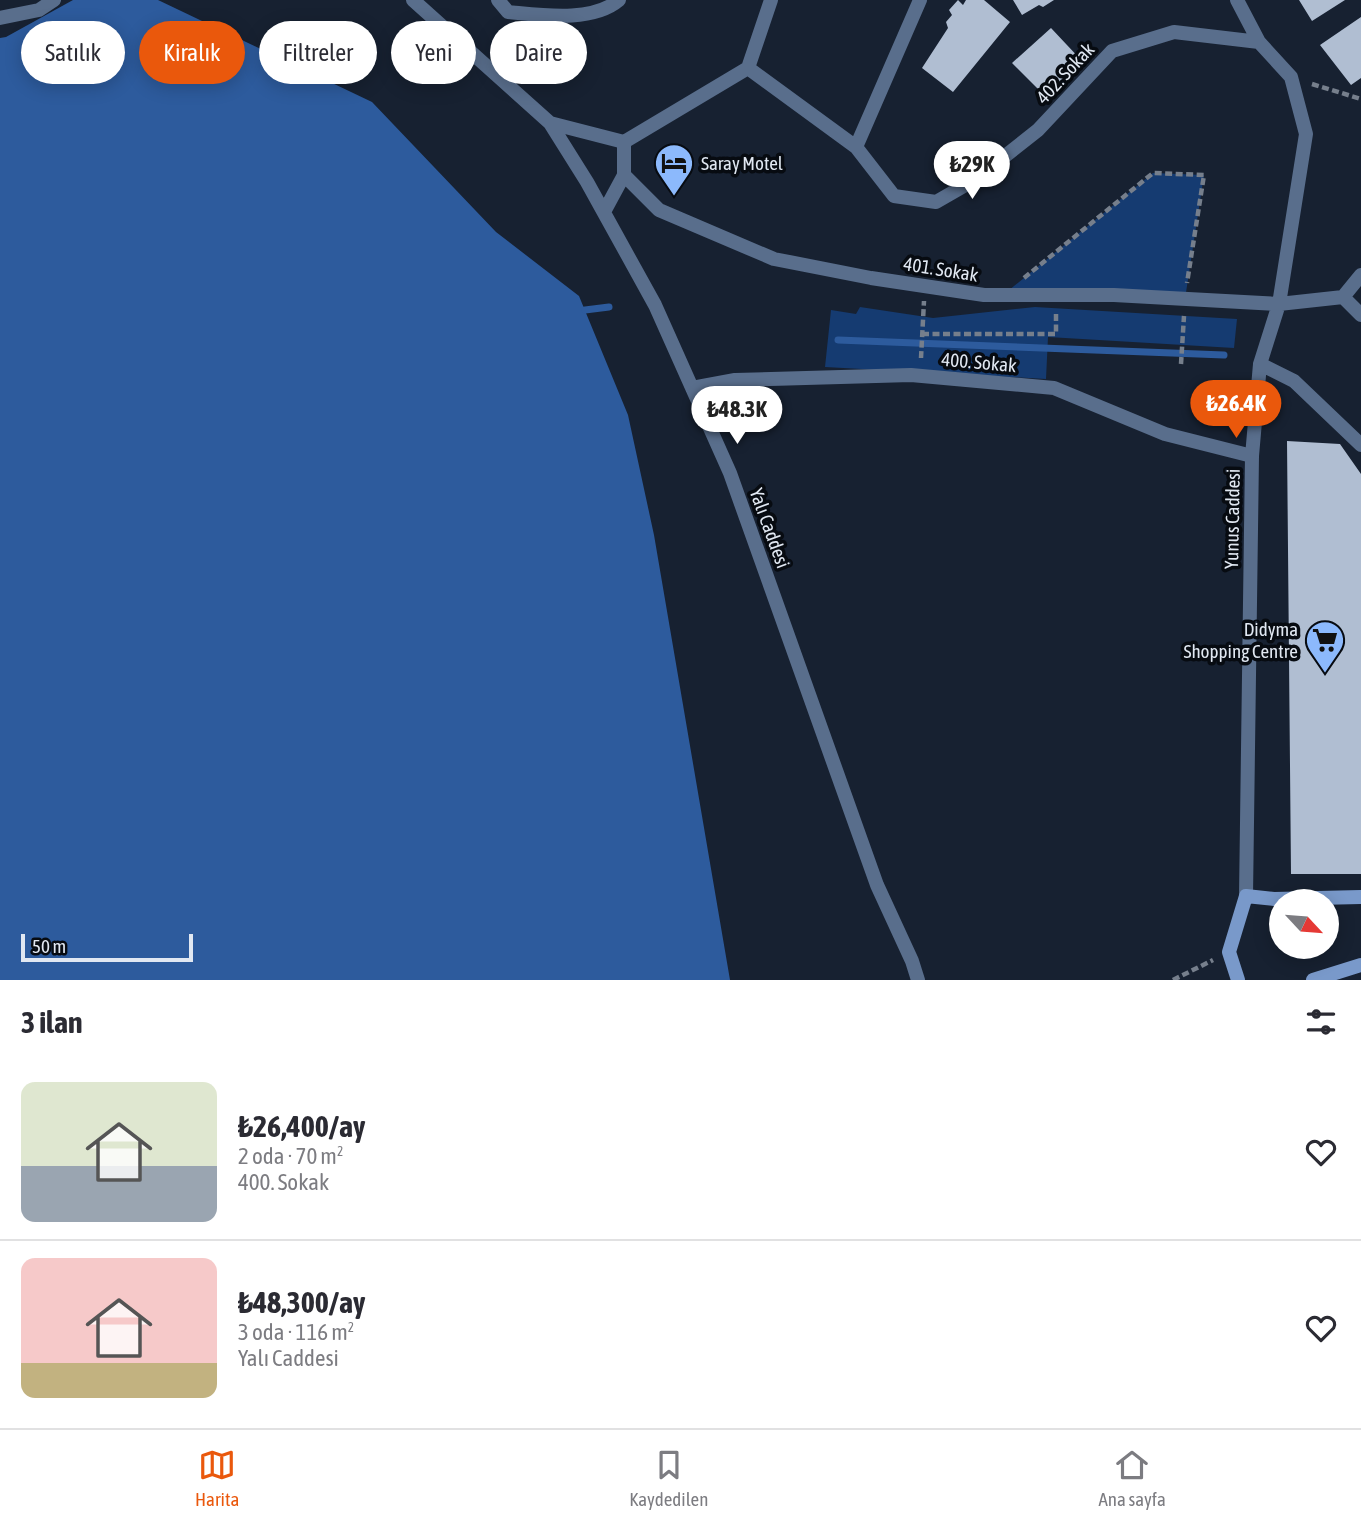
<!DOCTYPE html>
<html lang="tr">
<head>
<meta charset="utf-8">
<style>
  :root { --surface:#fff; --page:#f7f7f7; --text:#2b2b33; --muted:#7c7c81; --line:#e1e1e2; --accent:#ea580c }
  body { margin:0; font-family:"Asap Condensed",sans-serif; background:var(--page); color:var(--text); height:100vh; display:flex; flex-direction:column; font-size:26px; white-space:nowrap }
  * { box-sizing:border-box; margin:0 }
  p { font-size:23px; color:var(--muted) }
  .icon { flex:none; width:38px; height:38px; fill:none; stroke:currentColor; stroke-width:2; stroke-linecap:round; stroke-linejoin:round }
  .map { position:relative; height:980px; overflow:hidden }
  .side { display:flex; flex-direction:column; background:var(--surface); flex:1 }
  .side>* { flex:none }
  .hud { position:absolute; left:21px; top:21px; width:700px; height:63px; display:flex; gap:14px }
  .needle { width:46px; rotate:116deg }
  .buttons { position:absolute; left:1269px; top:889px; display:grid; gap:14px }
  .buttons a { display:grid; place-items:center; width:70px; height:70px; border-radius:50%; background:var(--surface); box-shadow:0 4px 18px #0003; font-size:35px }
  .scale { position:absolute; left:21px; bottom:18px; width:172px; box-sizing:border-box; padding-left:7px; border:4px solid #e1e8f2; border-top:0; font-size:19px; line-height:24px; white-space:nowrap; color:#e1e8f2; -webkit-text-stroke:5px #070b11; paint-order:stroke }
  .price { position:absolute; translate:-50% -60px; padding:0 16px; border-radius:24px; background:#fff; color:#222; font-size:23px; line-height:46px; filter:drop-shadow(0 2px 4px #0008) }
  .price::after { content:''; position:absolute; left:50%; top:42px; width:21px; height:16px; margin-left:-10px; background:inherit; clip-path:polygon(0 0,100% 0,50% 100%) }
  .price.current { background:var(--accent); color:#fff }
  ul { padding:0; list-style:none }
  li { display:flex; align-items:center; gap:21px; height:175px; padding:0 21px }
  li+li { border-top:2px solid var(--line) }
  li span { display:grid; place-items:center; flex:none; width:196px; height:140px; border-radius:14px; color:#555 }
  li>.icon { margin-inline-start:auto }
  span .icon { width:84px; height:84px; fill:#fffc; stroke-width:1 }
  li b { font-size:30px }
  h2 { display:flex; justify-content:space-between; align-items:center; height:84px; padding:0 21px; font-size:30px }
  .chip { padding:0 24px; border-radius:32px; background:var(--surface); box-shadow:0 4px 18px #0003; font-size:24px; line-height:63px }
  .chip.current { background:var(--accent); color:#fff }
  .dock { display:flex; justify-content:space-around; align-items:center; height:98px; border-top:2px solid var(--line); background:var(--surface); font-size:19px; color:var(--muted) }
  .dock a { display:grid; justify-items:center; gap:4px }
  .dock .current { color:var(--accent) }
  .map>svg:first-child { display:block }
  .green { fill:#153b71 }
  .water { fill:#2d5b9d }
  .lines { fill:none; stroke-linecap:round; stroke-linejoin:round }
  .stream { stroke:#2d5b9d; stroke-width:7 }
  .building { fill:#b0bed2 }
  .path { stroke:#767f8c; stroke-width:4.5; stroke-dasharray:7 3.5; stroke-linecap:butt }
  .street { stroke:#596e8c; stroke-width:14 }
  .secondary { stroke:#7999ca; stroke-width:14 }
  .labels { text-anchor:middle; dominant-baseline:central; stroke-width:7; stroke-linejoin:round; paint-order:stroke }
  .street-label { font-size:19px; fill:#e1e8f2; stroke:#070b11 }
  .poi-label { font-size:19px; fill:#e1e8f2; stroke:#070b11; text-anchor:start }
</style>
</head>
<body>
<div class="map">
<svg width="1361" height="980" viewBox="0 0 1361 980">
  <rect width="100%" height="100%" fill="#172131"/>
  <!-- green -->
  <path class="green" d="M1153 173 1204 175 1185 299 1003 295Z
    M860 307 933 318 1035 307 1237 319 1234 348 1048 337 1046 379 825 367 831 310 856 314Z"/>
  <!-- water -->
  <path class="water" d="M73 0H158L372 102 496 232 579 296 628 415 654 535 730 980H0V38L6 37Z"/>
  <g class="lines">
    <!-- stream -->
    <path class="stream" d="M585 310 609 307
      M838 340 1224 355"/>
  </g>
  <!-- building -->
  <path class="building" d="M958 0 963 5 966 0H984L1010 22 953 92 922 68 948 28 946 22 952 15 949 10Z
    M1013 0H1054L1043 7 1039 5 1022 15Z
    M1299 0H1345L1312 21Z
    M1361 17V78L1351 85 1320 45Z
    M1051 28 1082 61 1045 96 1012 63Z
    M1287 441 1340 444 1361 474V874H1291Z"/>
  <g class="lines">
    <!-- path -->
    <path class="path" d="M1312 84 1361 99
      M1024 278 1153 173 1204 175 1187 283
      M922 334H1056V311
      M921 358 924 301
      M1181 364 1184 316
      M1173 980 1213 960"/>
    <!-- street -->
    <path class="street" d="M413 0 550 123 587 182 655 305 730 473 877 885 912 961 918 980
      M498 0 508 12C541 15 592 23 619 0
      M920 0 856 147 894 196 936 202 976 179 1038 130 1112 51 1174 32 1259 42
      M1237 0 1259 42 1291 77 1306 134 1279 304 1260 364 1252 456 1246 896
      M0 18 39 10 54 0
      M748 68 771 0
      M550 123 624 142V175L604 212
      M624 142 748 68 856 147
      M624 175 659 210 774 259 871 278 984 295H1114L1279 304 1343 297 1361 275
      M1343 297 1361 315
      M1260 364 1294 381 1361 445
      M692 388 735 380 911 375 1054 388 1165 434 1252 456"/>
    <!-- secondary -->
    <path class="secondary" d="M1238 980 1229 952 1246 896 1274 899 1361 897
      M1313 980 1361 965"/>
  </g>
  <!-- icons -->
  <defs>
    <g id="hotel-pin" transform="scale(2.0125)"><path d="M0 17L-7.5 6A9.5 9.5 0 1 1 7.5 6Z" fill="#8cb9fc" stroke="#070b11"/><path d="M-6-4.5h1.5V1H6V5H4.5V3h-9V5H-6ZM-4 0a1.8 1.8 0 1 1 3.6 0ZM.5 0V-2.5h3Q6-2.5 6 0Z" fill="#111"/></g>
    <g id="supermarket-pin" transform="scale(2.0125)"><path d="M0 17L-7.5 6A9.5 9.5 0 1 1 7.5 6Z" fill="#8cb9fc" stroke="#070b11"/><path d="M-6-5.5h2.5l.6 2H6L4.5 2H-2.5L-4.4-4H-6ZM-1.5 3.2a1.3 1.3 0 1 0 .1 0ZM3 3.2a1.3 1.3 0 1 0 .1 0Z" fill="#111"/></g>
  </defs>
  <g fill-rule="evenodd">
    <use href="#hotel-pin" x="674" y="163"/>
    <use href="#supermarket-pin" x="1325" y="640"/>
  </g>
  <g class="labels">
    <!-- street labels -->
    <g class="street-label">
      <text transform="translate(1065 73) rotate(-47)">402. Sokak</text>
      <text transform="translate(941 269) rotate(9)">401. Sokak</text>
      <text transform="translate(979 362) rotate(5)">400. Sokak</text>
      <text transform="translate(1232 519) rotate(-89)">Yunus Caddesi</text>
      <text transform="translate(770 528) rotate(70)">Yalı Caddesi</text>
    </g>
    <!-- poi labels -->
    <g class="poi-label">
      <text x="701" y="163">Saray Motel</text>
      <text x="1298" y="629" text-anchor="end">Didyma<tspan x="1298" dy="22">Shopping Centre</tspan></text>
    </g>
  </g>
</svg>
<div class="buttons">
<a><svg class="needle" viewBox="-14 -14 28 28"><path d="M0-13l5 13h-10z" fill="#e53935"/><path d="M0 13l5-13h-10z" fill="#7c7c81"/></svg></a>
</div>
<div class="scale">50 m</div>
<b class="price" style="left:972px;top:201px">₺29K</b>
<b class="price current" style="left:1236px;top:440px">₺26.4K</b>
<b class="price" style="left:737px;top:446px">₺48.3K</b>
<div class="hud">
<a class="chip">Satılık</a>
<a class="chip current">Kiralık</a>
<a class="chip">Filtreler</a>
<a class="chip">Yeni</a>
<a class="chip">Daire</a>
</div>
</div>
<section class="side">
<h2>3 ilan<svg class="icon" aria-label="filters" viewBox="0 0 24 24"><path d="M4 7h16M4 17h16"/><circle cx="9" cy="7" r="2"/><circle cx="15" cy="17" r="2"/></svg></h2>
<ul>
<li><span style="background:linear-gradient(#dfe7d0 60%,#9aa5b1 0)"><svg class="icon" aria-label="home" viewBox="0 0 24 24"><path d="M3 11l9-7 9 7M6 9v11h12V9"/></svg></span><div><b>₺26,400/ay</b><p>2 oda · 70 m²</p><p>400. Sokak</p></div><svg class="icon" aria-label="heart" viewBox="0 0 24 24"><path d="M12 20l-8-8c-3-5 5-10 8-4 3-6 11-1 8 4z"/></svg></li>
<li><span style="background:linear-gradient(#f6c9c9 75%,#c2b280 0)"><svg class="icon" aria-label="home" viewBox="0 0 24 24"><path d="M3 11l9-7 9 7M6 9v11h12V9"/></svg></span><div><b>₺48,300/ay</b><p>3 oda · 116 m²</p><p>Yalı Caddesi</p></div><svg class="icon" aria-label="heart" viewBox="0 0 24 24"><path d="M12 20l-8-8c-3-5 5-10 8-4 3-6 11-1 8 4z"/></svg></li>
</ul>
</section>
<nav class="dock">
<a class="current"><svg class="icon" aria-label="map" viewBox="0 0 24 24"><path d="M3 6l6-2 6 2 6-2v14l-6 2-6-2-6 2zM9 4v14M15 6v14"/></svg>Harita</a>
<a><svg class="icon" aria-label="saved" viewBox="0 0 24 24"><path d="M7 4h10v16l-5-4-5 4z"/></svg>Kaydedilen</a>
<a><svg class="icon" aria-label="home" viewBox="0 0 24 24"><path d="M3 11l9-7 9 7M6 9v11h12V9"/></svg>Ana sayfa</a>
</nav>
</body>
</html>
